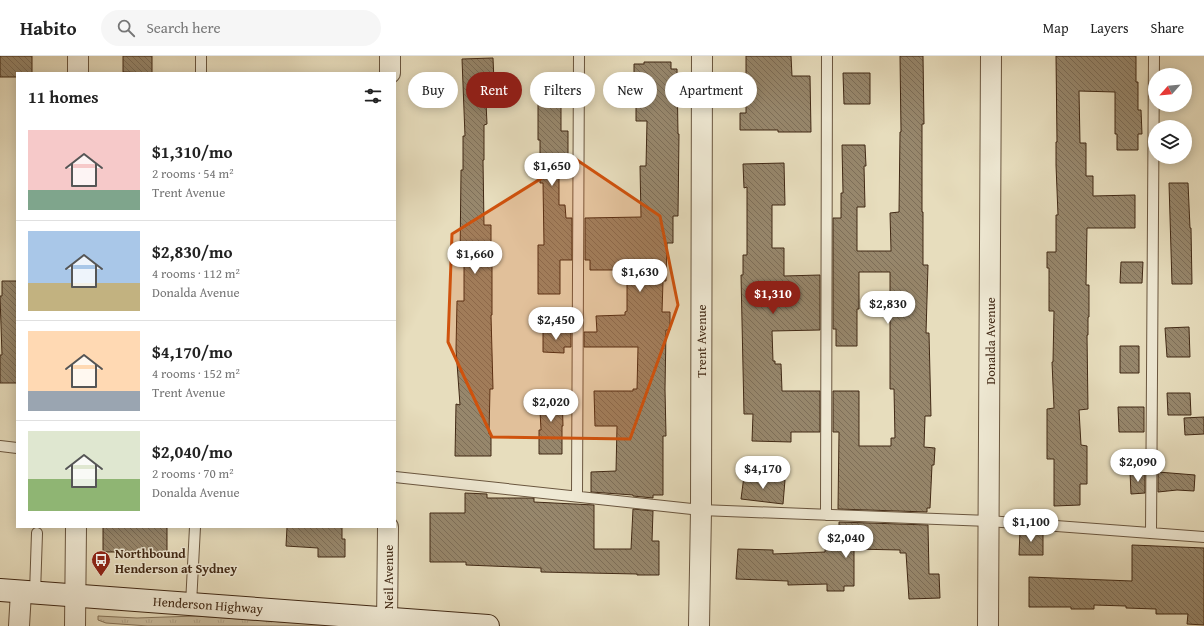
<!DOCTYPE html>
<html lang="en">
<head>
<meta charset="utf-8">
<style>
  :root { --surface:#fff; --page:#f6f6f6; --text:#222; --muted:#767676; --line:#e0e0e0; --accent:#8f2418 }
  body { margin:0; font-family:"Gentium Book Plus",serif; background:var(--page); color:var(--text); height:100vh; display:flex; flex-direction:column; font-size:15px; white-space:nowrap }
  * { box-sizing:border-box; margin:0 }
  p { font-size:13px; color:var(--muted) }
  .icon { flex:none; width:22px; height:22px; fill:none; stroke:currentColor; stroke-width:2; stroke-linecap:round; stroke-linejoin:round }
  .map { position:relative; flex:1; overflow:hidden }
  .side { position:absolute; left:16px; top:16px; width:380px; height:456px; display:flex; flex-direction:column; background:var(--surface); border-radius:0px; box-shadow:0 2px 10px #0003 }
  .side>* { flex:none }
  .banner { position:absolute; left:408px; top:16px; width:380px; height:36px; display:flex; gap:8px }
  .needle { width:26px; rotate:243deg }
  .controls { position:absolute; left:1148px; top:12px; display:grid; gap:8px }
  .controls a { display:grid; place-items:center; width:44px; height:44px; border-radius:50%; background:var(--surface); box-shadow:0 2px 10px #0003; font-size:20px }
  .price { position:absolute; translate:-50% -34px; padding:0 9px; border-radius:14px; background:#fff; color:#222; font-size:13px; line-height:26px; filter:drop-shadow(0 1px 2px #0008) }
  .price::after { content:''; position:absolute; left:50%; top:24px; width:12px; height:9px; margin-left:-6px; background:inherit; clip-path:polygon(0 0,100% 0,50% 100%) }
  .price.selected { background:var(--accent); color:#fff }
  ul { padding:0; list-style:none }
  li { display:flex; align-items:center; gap:12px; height:100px; padding:0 12px }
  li+li { border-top:1px solid var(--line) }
  li span { display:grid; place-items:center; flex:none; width:112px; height:80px; border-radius:0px; color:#555 }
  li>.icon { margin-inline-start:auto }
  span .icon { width:48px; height:48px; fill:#fffc; stroke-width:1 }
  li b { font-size:17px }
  h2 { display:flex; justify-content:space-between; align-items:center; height:48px; padding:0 12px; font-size:17px }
  .tag { padding:0 14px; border-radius:18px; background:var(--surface); box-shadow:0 2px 10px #0003; font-size:14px; line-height:36px }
  .tag.selected { background:var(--accent); color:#fff }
  header { display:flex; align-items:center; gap:24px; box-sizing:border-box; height:56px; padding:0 20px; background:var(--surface); border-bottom:1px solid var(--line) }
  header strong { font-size:19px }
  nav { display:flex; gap:22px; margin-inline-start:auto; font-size:14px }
  .search { width:280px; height:36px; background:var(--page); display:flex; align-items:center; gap:10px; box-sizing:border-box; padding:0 14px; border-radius:22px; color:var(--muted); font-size:15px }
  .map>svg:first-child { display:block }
  .grass { fill:url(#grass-tufts); stroke:#86745a }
  .building { fill:url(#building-back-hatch); stroke:#412915 }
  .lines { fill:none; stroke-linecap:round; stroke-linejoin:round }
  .service-casing { stroke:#6a563f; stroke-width:12 }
  .minor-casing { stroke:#6a563f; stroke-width:22 }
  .secondary-casing { stroke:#412915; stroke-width:24 }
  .service { stroke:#efe9d4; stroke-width:10 }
  .minor { stroke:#efe9d4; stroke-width:20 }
  .secondary { stroke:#efe9d4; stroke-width:22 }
  .marked { fill:#cf520d; fill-opacity:0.2; stroke:#cf520d; stroke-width:3; stroke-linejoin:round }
  .labels { text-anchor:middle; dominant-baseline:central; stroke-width:3; stroke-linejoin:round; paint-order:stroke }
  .street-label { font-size:13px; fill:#412915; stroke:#efe9d4 }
  .poi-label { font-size:13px; font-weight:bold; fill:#412915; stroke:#efe9d4; text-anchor:start }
</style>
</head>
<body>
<header>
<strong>Habito</strong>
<div class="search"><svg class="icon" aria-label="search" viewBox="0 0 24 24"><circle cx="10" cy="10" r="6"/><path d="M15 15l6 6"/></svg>Search here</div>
<nav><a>Map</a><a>Layers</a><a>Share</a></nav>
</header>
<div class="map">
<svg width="1204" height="570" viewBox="0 0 1204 570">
  <defs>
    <pattern id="grass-tufts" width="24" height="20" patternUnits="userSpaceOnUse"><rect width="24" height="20" fill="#cbbea0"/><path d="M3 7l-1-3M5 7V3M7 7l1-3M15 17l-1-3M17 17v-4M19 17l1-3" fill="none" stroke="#b0a389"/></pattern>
    <pattern id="building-back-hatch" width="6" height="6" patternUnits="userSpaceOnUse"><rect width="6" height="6" fill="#97876c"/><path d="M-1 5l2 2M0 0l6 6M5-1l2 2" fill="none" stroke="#7d6e58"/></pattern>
  </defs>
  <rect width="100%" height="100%" fill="#e7ddbd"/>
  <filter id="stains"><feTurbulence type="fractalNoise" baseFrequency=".005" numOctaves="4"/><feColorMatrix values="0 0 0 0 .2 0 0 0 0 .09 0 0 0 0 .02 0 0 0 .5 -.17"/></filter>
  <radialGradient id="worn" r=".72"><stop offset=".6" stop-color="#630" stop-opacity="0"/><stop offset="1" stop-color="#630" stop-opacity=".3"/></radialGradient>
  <!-- grass -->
  <path class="grass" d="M98 560 137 562 196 560 341 570H148L106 567 98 564Z"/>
  <!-- building -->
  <path class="building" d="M0 0H32V17H17V21H0Z
    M123 0H152V17L123 16Z
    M746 0H791L792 20H810L811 76H778V74H740V57H746Z
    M900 0H923L924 68H922V156H923V209H928L926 277H929L931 360H925L924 391 935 392 934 409H932L930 452H927V456L838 453 839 376H833V335H859V390H891V382H895L894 333H890V216H859V253H857V290H836V273H833V162H841V137H843L842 89H865L866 110H864L865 151H857V195H891L890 157 899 156 900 76H901Z
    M1056 0H1136V26H1138V54H1141L1142 78H1138V94H1117V78H1115V36L1079 35 1080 87H1086V120H1093V140L1135 139V172H1087L1086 229H1089V261H1088V279H1087L1088 353 1079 354 1081 389 1087 390V428H1080V449L1054 450V403H1047V353L1054 352 1052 306H1053L1054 255H1049V212H1047V196H1056V159H1058L1056 109V86H1057Z
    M493 2 494 25H485L487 68 484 69V104H483L484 169H491V208H492V259H491L493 333H490L489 378H491V400H455L456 348 460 349 456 293 457 245H464V205H460L461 114H463V80H465L462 3Z
    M644 6H671V13H677L678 78H679L678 160H673V187H667L666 225H663L662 256H670V274H666L665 333 666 380H663V439H653V442L633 440V439L591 436V416L616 415 617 370H595L594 335H633V333H637L638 291H584V276H597L596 260 625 259V256L627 255V214H590V204H585V162L641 161 640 110H646L647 65H636V32H634V8H644Z
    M843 17H870V48H844Z
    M538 20H561V75H568V101H559V149H565L566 162H572V204H560V238H538V189H544L543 127H540V84H538Z
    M784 107 785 149H772V192H784V220L820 219V274L772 275 773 305H775V308H781L782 335H820V376H791V386L752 385 753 358H744L741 219H743V199H747V131L744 132 743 108Z
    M1169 127H1188L1190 172H1191L1192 228H1172Z
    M1121 206H1143L1142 227H1120Z
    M2 225H17V327H0V299H2L0 240H2Z
    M1189 271 1190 301H1167L1165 272Z
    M543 275 571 276V291H564V297L543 296Z
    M1120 290H1139V317H1120Z
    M539 336H562L563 370H562V398H539V374H541Z
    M1167 337H1190L1191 359H1168Z
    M1118 351H1144V376H1119Z
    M1204 361V378L1185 379 1184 362Z
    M1130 416H1145V437L1131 438Z
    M1158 416 1195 419 1194 435 1177 434 1158 436Z
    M744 420 785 424 783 448 741 443Z
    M465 437 487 438V442H534V446L594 449V493H631L633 453 653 455 652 485H659V519H637V518L541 516V512L466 509V506H430V457H465Z
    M839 466 928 469 929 518H939L940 542 909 543 906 497H900V494L854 493V530H844V535H827V528L788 529V525L736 523 738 493 773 494V498L825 496 826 473H839Z
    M103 471H167V496H103Z
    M287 471H342V483H345V501H318V492L286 490Z
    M1020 475 1043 476V499H1019Z
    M1132 489 1204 492V569L1187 568 1188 558H1156V553L1126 552V550L1094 549V553H1071V551H1029V521L1132 525Z"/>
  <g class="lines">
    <!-- service casing -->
    <g class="service-casing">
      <path id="service" d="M201 17V0
        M0 390 17 392
        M395 421 701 454 989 465 1204 481
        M577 440 579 0
        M826 459 827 0
        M1151 477 1154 0
        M35 537 37 477
        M191 548 195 471"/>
    </g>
    <!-- minor casing -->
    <g class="minor-casing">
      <path id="minor" d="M78 17V0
        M390 17V0
        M19 570 21 536
        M75 570 76 471
        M387 570 388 471
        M699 570 701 454 702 0
        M988 570 991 0"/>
    </g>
    <!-- secondary casing -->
    <g class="secondary-casing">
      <path id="secondary" d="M0 534 488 570"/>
    </g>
    <!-- service -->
    <use href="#service" class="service"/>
    <!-- minor -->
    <use href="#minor" class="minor"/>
    <!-- secondary -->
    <use href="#secondary" class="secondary"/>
  </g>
  <!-- marked area -->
  <path class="marked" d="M574 102 660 160 678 249 630 383 492 381 448 286 452 178Z"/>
  <!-- icons -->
  <defs>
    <g id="bus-pin" transform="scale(1)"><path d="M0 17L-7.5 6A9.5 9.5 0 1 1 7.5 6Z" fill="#8f2418" stroke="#efe9d4"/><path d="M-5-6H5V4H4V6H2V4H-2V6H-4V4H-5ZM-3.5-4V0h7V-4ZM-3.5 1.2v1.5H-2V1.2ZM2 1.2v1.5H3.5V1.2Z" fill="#fff"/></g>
  </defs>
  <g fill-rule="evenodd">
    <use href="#bus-pin" x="101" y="504"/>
  </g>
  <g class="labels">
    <!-- street labels -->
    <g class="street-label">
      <text transform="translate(701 285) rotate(-90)">Trent Avenue</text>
      <text transform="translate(990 285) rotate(-90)">Donalda Avenue</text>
      <text transform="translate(388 521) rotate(-90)">Neil Avenue</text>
      <text transform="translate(208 549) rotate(4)">Henderson Highway</text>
    </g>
    <!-- poi labels -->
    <g class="poi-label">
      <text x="115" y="497">Northbound<tspan x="115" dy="15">Henderson at Sydney</tspan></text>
    </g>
  </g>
  <rect width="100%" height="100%" filter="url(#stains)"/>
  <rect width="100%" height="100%" fill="url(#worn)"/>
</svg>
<div class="controls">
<a><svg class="needle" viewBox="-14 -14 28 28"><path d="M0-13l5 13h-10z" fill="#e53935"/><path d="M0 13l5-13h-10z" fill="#767676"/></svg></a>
<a><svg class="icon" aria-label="layers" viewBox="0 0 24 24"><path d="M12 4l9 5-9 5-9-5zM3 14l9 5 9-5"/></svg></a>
</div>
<b class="price" style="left:552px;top:131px">$1,650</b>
<b class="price" style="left:475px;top:219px">$1,660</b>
<b class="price" style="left:640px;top:237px">$1,630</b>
<b class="price selected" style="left:773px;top:259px">$1,310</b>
<b class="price" style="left:888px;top:269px">$2,830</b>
<b class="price" style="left:556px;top:285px">$2,450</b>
<b class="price" style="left:551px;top:367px">$2,020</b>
<b class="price" style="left:1138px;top:427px">$2,090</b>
<b class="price" style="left:763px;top:434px">$4,170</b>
<b class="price" style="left:1031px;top:487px">$1,100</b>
<b class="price" style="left:846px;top:503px">$2,040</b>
<div class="banner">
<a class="tag">Buy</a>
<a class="tag selected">Rent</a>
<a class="tag">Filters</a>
<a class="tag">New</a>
<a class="tag">Apartment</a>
</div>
<section class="side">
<h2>11 homes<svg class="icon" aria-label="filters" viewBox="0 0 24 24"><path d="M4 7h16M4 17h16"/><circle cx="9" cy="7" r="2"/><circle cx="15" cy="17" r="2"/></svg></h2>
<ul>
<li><span style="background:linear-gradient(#f6c9c9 75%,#7fa58c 0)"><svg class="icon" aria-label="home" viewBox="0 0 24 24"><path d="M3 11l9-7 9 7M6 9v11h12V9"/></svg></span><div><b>$1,310/mo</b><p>2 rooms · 54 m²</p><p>Trent Avenue</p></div></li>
<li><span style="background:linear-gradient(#a9c7e8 65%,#c2b280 0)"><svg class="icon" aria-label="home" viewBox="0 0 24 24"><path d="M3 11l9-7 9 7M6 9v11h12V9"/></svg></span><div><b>$2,830/mo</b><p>4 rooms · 112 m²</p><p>Donalda Avenue</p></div></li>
<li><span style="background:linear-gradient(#ffd9b3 75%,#9aa5b1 0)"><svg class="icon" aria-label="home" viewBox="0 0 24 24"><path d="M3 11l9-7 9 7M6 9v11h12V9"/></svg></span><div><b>$4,170/mo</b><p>4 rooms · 152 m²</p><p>Trent Avenue</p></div></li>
<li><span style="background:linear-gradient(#dfe7d0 60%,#8fb573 0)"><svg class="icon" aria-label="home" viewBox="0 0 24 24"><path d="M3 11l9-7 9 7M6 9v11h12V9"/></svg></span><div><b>$2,040/mo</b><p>2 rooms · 70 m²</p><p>Donalda Avenue</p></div></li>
</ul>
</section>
</div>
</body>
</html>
